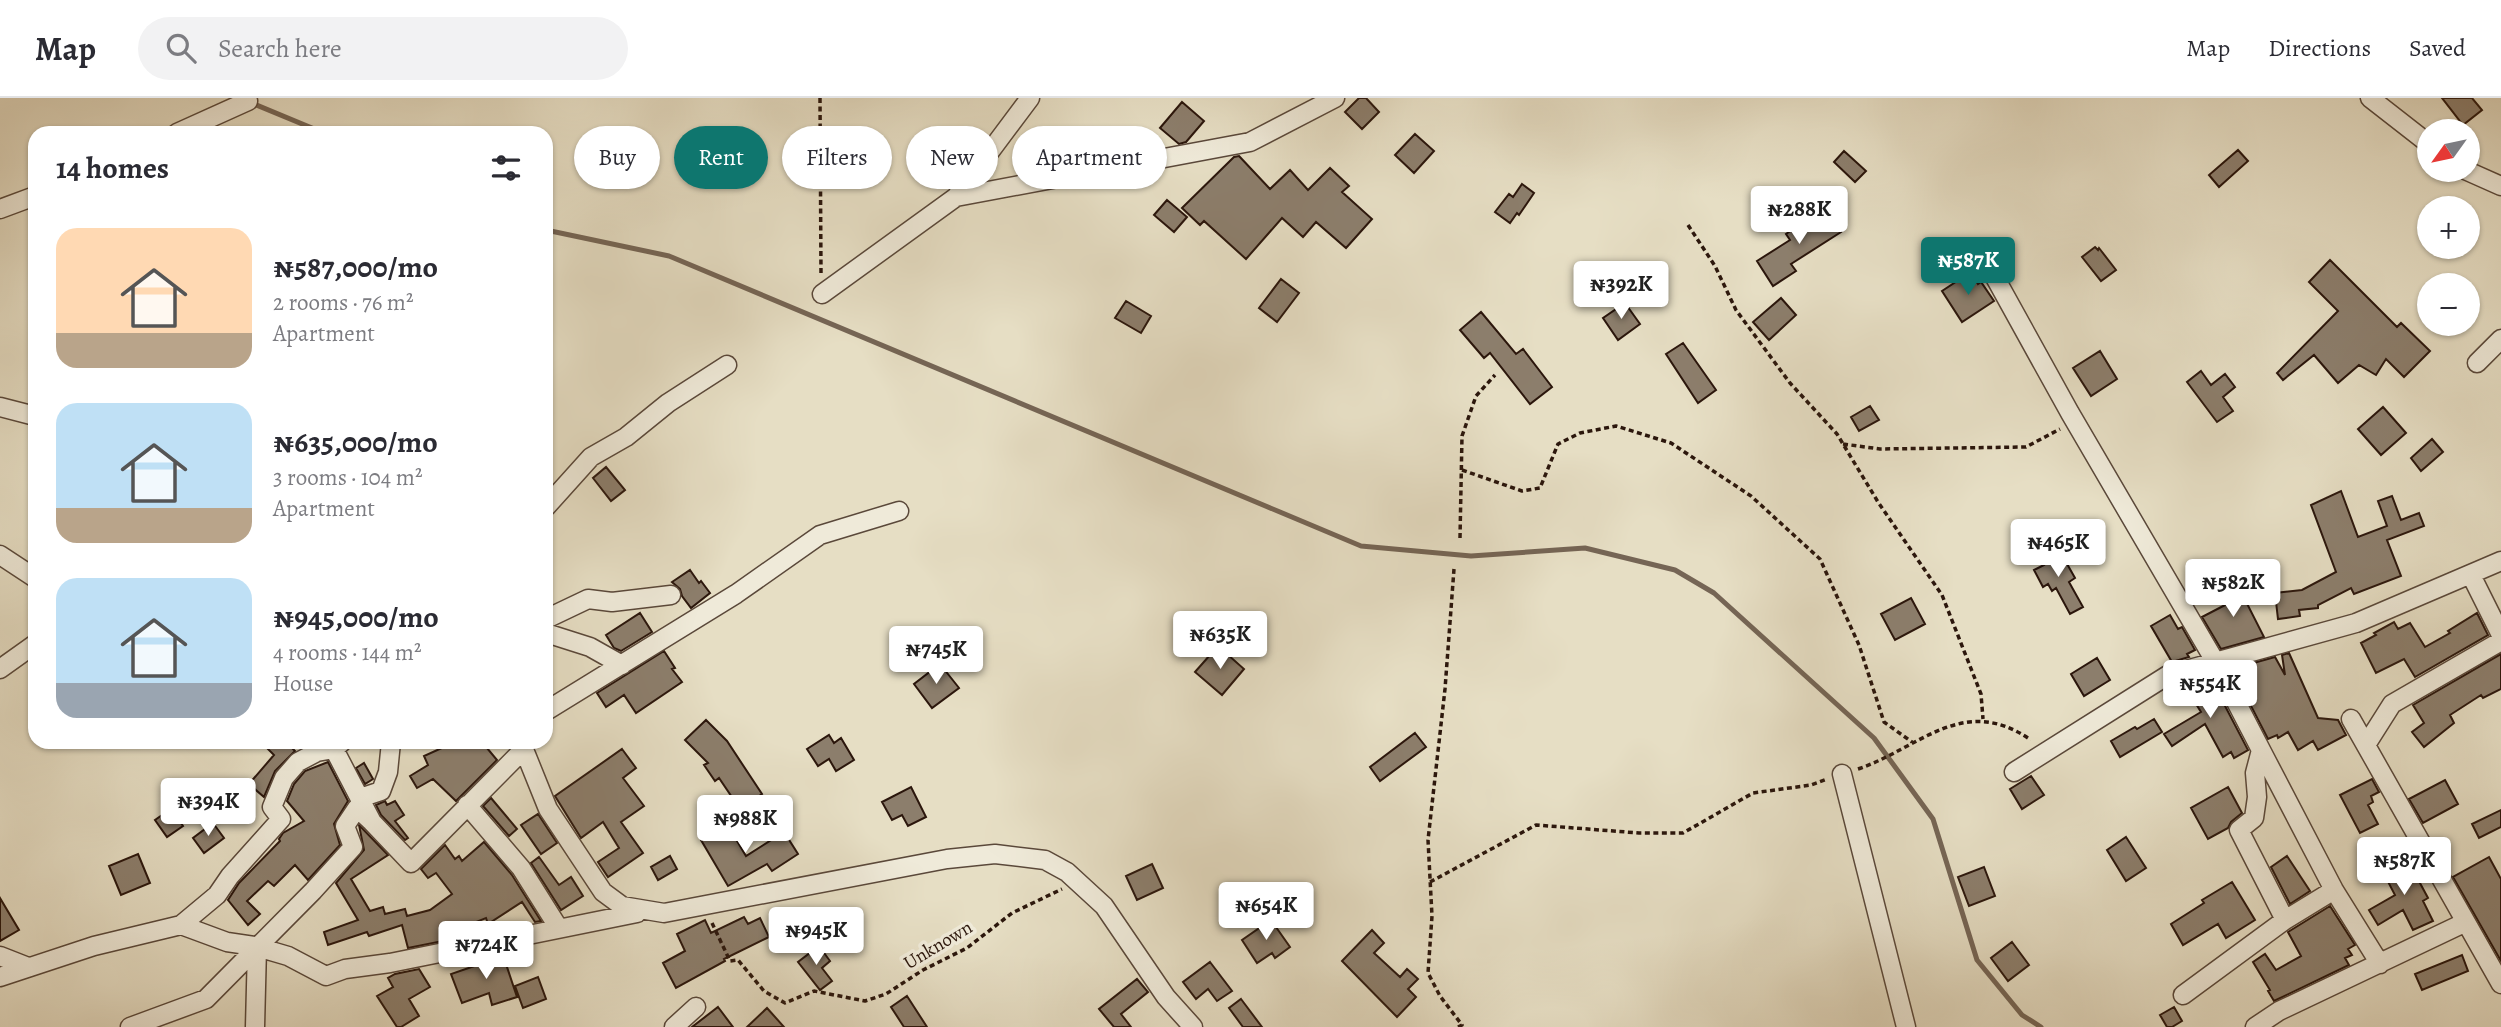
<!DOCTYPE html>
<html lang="en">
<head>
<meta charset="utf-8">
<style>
  :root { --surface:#fff; --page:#f2f2f3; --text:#2b2b33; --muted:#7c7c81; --line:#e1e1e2; --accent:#0f766e }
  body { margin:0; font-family:Alegreya,serif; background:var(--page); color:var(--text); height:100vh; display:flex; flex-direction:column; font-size:26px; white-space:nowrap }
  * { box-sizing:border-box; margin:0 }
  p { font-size:23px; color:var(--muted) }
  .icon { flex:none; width:38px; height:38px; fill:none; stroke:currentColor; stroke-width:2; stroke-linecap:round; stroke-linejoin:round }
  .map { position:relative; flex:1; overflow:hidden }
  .drawer { position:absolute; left:28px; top:28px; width:525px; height:623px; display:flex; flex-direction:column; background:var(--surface); border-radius:21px; box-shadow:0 2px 5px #0004 }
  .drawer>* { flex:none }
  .top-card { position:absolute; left:574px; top:28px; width:665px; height:63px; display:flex; gap:14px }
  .needle { width:46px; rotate:237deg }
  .tools { position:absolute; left:2417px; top:21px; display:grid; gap:14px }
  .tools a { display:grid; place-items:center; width:63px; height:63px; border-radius:50%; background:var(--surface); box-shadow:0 2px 5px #0004; font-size:35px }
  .price { position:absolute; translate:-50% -60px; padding:0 16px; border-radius:7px; background:#fff; color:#222; font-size:23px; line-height:46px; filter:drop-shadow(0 2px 4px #0008) }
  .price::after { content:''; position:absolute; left:50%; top:42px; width:21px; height:16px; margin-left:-10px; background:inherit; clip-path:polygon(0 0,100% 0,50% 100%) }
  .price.selected { background:var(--accent); color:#fff }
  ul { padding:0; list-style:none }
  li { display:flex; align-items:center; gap:21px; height:175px; padding:0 28px }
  li span { display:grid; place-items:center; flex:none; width:196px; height:140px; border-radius:21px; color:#555 }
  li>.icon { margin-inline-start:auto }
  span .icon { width:84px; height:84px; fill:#fffc; stroke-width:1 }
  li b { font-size:30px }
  h2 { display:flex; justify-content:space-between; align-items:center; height:84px; padding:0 28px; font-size:30px }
  .pill { padding:0 24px; border-radius:32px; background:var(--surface); box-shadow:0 2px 5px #0004; font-size:24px; line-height:63px }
  .pill.selected { background:var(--accent); color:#fff }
  header { display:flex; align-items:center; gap:42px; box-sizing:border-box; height:98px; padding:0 35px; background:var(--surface); border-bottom:2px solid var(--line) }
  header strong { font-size:33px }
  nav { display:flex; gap:38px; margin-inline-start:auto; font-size:24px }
  .search { width:490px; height:63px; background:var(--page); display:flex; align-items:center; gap:18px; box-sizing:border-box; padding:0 24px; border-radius:38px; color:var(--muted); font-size:26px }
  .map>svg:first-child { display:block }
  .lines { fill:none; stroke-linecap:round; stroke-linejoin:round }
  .stream { stroke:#756555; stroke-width:5 }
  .building { fill:#8c7e6c; stroke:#2b160c; stroke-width:2 }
  .minor-casing { stroke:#5a483a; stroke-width:21 }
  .path { stroke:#2b160c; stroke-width:3.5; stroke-dasharray:5 3.5; stroke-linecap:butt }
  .minor { stroke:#efead9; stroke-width:18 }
  .labels { text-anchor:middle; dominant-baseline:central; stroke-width:7; stroke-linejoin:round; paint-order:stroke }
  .street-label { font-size:19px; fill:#2b160c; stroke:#efead9 }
</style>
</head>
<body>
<header>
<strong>Map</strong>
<div class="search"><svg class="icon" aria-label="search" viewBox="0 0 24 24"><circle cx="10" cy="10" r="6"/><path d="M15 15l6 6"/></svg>Search here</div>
<nav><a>Map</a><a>Directions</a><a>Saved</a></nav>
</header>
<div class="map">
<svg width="2501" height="929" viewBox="0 0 2501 929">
  <rect width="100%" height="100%" fill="#e6dec4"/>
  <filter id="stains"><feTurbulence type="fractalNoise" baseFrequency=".00286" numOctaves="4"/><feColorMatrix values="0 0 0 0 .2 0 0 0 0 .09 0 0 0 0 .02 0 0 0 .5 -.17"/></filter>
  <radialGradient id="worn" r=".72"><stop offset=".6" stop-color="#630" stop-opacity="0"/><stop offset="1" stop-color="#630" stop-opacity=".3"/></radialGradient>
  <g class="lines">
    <!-- stream -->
    <path class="stream" d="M249 4 324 35
      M546 132 669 158 1361 448 1471 458 1585 450 1675 472 1714 495 1874 640 1933 721 1977 862 2022 917 2041 929"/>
  </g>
  <!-- building -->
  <path class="building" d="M1359 0H1366L1379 14 1362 31 1345 14Z
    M2442 0H2472L2482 12 2463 27Z
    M1182 4 1204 23 1186 44 1179 46 1160 30Z
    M1415 36 1434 53 1414 75 1395 57Z
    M2238 52 2248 63 2219 89 2209 77Z
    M1844 53 1866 73 1855 84 1834 64Z
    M1239 58 1270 91 1290 72 1308 92 1330 70 1349 88 1342 94 1372 121 1346 150 1316 124 1303 139 1282 120 1246 161 1204 123 1200 127 1182 110 1234 59Z
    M1522 86 1534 95 1519 117 1517 115 1510 125 1495 114 1509 96 1513 99Z
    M1167 102 1187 119 1174 134 1154 117Z
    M1824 110 1841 134 1791 166 1796 173 1773 188 1757 163 1790 142 1786 136Z
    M2095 149 2098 152 2099 150 2116 172 2101 183 2082 159Z
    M2330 162 2397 229 2401 225 2430 253 2404 279 2386 261 2376 277 2359 267 2338 285 2314 257 2283 282 2277 275 2338 213 2309 184Z
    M1971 174 1978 186 1981 184 1994 203 1962 224 1942 193Z
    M1281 181 1299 195 1277 224 1259 210Z
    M1781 200 1796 217 1769 242 1753 224Z
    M1126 203 1151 218 1141 235 1115 220Z
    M1625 205 1640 226 1618 242 1603 220Z
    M1481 214 1516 256 1523 251 1552 289 1530 306 1490 255 1484 260 1460 232Z
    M1683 245 1716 292 1698 305 1666 256Z
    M2100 253 2117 281 2091 298 2073 270Z
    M2201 273 2211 287 2225 276 2235 289 2223 299 2233 313 2217 324 2187 284Z
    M1870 308 1879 322 1859 333 1851 319Z
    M2383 309 2406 335 2381 357 2358 331Z
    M2432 341 2443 354 2421 373 2411 360Z
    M606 369 625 392 611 403 593 380Z
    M2341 393 2358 439 2387 428 2378 403 2392 398 2401 422 2419 415 2424 428 2387 442 2401 478 2354 496 2351 490 2318 507V510L2299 512 2300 518 2278 521 2275 495 2302 492 2336 474 2311 407Z
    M2049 449 2055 460 2062 457 2075 480 2069 484 2083 509 2070 516 2056 490 2052 493 2048 486 2043 489 2034 472 2044 467 2037 455Z
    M690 472 699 485 701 483 710 495 691 510 682 498 680 491 672 484Z
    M2233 478 2264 539 2221 551 2202 519 2229 505 2218 486Z
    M1911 500 1925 526 1895 542 1881 516Z
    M640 515 652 534 621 553 614 550 606 537Z
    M2477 515 2488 537 2415 579 2404 561 2376 575 2361 545 2376 537 2374 535 2394 524 2398 531 2410 525 2425 549 2450 535 2448 533Z
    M2170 517 2178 531 2182 529 2195 552 2187 556 2189 559 2172 564 2151 528Z
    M1218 548 1244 571 1222 597 1195 574Z
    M664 553 675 570 672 571 682 584 636 615 624 597 606 609 597 595Z
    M2289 555 2318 620 2338 622 2346 637 2318 652 2313 643 2298 652 2288 634 2278 640 2277 637 2268 641 2232 571 2275 559 2285 577 2282 557Z
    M2501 556V591L2483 600 2481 597 2450 617 2454 625 2424 649 2412 634 2424 625 2413 607Z
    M2097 560 2110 582 2084 598 2071 576Z
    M940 566 959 590 932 610 914 586Z
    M2201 580 2204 585 2211 581 2248 652 2234 660 2231 654 2223 659 2205 626 2172 648 2164 636 2201 614 2183 585Z
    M2154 621 2162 634 2120 659 2111 643 2135 629 2137 631Z
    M706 622 727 643 762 696 740 711 719 680 715 683 704 667 708 665 685 642Z
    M1415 635 1426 649 1380 683 1370 669Z
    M829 637 834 645 841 640 854 662 836 673 829 661 818 668 807 651Z
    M261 644H286L295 653 275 673 264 699 249 686 274 657Z
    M455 644H482L497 662 456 703 433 681 417 690 410 678 428 667 424 658Z
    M622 651 636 670 623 680 644 708 621 724 643 755 608 779 598 764 619 750 603 724 581 740 555 698Z
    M328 664 348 703 334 726 340 747 308 782 295 767 274 788 268 783 247 803 260 816 248 827 228 802 239 785 280 743 279 741 283 735 304 723 287 703 294 686 305 673Z
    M364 665 373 681 365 686 356 670Z
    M2031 678 2044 697 2022 711 2010 691Z
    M2372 681 2379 694 2371 698 2373 704 2368 707 2378 726 2360 735 2340 697Z
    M2445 682 2458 706 2423 725 2409 701Z
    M911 689 926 719 908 728 902 717 892 722 882 704Z
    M2228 689 2242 715 2231 724 2228 730 2208 741 2191 710Z
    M491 700 517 731 509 738 483 708Z
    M385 703 387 707 395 703 404 717 395 723 408 740 405 742 381 717 376 707Z
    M171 711 183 728 167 739 155 722Z
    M2501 712V729L2479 740 2472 726Z
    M538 716 557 745 541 756 521 727Z
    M213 725 224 740 204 755 193 740Z
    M727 726 746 758 784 734 798 756 772 773 767 766 728 788 701 742Z
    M359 727 388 757 351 781 370 813 383 809 385 816 405 811 407 818 430 812 452 796 436 775 428 780 421 771 445 747 455 761 459 758 462 763 484 744 512 777 541 823 535 824 522 804 488 826 486 820 446 836 448 842 408 850 402 827 369 838 367 834 328 847 324 834 358 822 336 785 364 752Z
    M2126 739 2146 770 2126 783 2107 752Z
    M138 756 150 785 121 797 109 768Z
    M670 758 677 771 658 782 651 769Z
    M2287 758 2310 793 2290 806 2271 769Z
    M539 759 559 787 571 779 583 798 561 812 531 765Z
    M2489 759 2501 781V863L2453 779Z
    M2407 761 2428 800 2423 803 2433 823 2413 832 2403 812 2378 827 2369 812 2395 797 2383 774Z
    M1152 766 1163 790 1137 802 1126 778Z
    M1984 769 1995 798 1969 808 1958 779Z
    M2232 784 2255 822 2226 840 2218 826 2183 847 2171 826 2204 805 2202 802Z
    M0 800 19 832 0 843Z
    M2330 808 2355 847 2348 851 2352 857 2345 860 2349 867 2274 903 2268 893 2270 892 2253 864 2265 856 2276 872 2301 858 2288 834Z
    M744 819 748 826 760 820 769 839 724 861 725 863 676 890 663 865 685 853 677 836 705 822 711 835Z
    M1271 822 1290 849 1275 860 1272 855 1257 865 1242 842Z
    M1372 832 1384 845 1374 855 1400 879 1407 871 1418 881 1408 891 1416 899 1397 919 1342 863Z
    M2012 844 2029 867 2008 883 1991 860Z
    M819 848 830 863 822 870 832 883 820 892 798 864Z
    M502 854 517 899 492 907 489 895 462 905 451 876 486 864 485 860Z
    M2462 857 2468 873 2422 892 2415 876Z
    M1210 864 1232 893 1217 903 1208 891 1196 901 1183 884Z
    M419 871 430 889 409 901 419 918 401 929H397L377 898 393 889 388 880 395 876Z
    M538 879 546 901 523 910 515 888Z
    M1137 881 1148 894 1121 916 1131 929H1114L1099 911Z
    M907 898 927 929H904L891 909Z
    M1241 901 1262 929H1243L1229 910Z
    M718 909 733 929H692Z
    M2174 909 2182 923 2172 929H2167L2160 917Z
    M767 910 784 929H747Z"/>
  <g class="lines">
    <!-- minor casing -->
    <g class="minor-casing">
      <path id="minor" d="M2370 0 2429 46
        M177 35 248 3
        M2465 72 2501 88
        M956 99 1250 44 1335 0
        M0 111 35 98
        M1982 156 2070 315 2216 565 2261 652 2255 675 2257 699 2254 720 2239 732 2285 822
        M822 196 956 99 1030 0
        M2477 265 2501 241
        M0 309 35 318
        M546 409 591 359 626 339 668 305 727 267
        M0 457 35 480
        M2471 477 2501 537
        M546 521 588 501 612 504 671 497
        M546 535 590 549 622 567
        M0 571 35 546
        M546 613 736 496 820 437 899 413
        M2351 621 2501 886
        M521 644 548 711 603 794 622 808 664 815 947 761 995 756 1045 762 1067 774 1104 808 1166 899 1193 929
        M2366 647 2392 606 2501 543
        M334 651 372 724 411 765 525 650
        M2261 652 2334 792 2380 866
        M2014 674 2168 577 2356 525 2501 463
        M1842 676 1906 929
        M360 700 381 693 388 674 391 644
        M467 707 521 770 558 829
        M181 827 227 844 254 848 288 858 326 878 345 871 390 865 637 815
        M0 858 28 869
        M0 879 94 848 181 827 217 797 230 778 281 721 272 709 284 680 298 664 317 654 334 651 342 644
        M2183 897 2285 822 2334 792
        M130 929 206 901 313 793 353 749 345 728 357 710 372 724
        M255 929 257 849
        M674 929 696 909
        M2255 929 2279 913 2466 824"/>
    </g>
    <!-- path -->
    <path class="path" d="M820 0 821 176
      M1688 127 1715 168 1736 212 1790 285 1837 336 1878 404 1942 497 1981 596 1983 621
      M1843 346 1880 351 2026 349 2060 331
      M1462 372 1522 393 1540 390 1558 346 1580 335 1616 328 1671 345 1751 398 1820 461 1859 547 1884 624 1912 644
      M1460 440 1462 338 1476 298 1495 277
      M1454 471 1445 591 1428 742 1432 818 1428 875 1440 898 1462 927 1458 929
      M1858 671C1920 650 1963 595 2031 642
      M1430 784 1536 727 1639 735H1683L1753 695 1811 687 1827 681
      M712 825 730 863 738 862 764 893 785 905 814 893 865 903 886 896 923 872 967 850 1012 815 1062 791"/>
    <!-- minor -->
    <use href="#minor" class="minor"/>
  </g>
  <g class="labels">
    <!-- street labels -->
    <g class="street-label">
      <text transform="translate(938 847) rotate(-31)">Unknown</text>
    </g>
  </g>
  <rect width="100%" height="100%" filter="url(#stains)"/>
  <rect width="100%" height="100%" fill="url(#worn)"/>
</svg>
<div class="tools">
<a><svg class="needle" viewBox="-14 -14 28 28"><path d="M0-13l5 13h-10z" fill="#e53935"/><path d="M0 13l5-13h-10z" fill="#7c7c81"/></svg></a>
<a>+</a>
<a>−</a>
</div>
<b class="price" style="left:1799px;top:148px">₦288K</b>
<b class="price selected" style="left:1968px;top:199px">₦587K</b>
<b class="price" style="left:1621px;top:223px">₦392K</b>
<b class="price" style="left:2058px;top:481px">₦465K</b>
<b class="price" style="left:2233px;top:521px">₦582K</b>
<b class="price" style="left:1220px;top:573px">₦635K</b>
<b class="price" style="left:936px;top:588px">₦745K</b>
<b class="price" style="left:2210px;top:622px">₦554K</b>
<b class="price" style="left:208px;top:740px">₦394K</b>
<b class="price" style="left:745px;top:757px">₦988K</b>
<b class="price" style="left:2404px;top:799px">₦587K</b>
<b class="price" style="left:1266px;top:844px">₦654K</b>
<b class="price" style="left:816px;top:869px">₦945K</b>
<b class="price" style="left:486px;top:883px">₦724K</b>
<div class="top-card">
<a class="pill">Buy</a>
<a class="pill selected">Rent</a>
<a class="pill">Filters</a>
<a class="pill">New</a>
<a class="pill">Apartment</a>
</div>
<section class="drawer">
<h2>14 homes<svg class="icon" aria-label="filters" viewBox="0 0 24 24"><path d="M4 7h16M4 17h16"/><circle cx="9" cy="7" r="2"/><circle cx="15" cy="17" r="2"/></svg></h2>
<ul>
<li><span style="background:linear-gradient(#ffd9b3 75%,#b9a48a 0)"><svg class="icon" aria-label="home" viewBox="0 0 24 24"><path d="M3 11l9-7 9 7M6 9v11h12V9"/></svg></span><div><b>₦587,000/mo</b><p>2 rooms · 76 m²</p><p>Apartment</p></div></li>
<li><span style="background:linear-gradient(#bfe0f5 75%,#b9a48a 0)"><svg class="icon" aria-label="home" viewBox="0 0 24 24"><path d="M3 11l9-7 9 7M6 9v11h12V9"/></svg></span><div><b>₦635,000/mo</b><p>3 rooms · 104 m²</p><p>Apartment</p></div></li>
<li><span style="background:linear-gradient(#bfe0f5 75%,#9aa5b1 0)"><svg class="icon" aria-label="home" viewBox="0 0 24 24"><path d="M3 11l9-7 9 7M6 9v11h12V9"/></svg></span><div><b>₦945,000/mo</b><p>4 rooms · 144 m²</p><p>House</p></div></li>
</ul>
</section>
</div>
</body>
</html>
